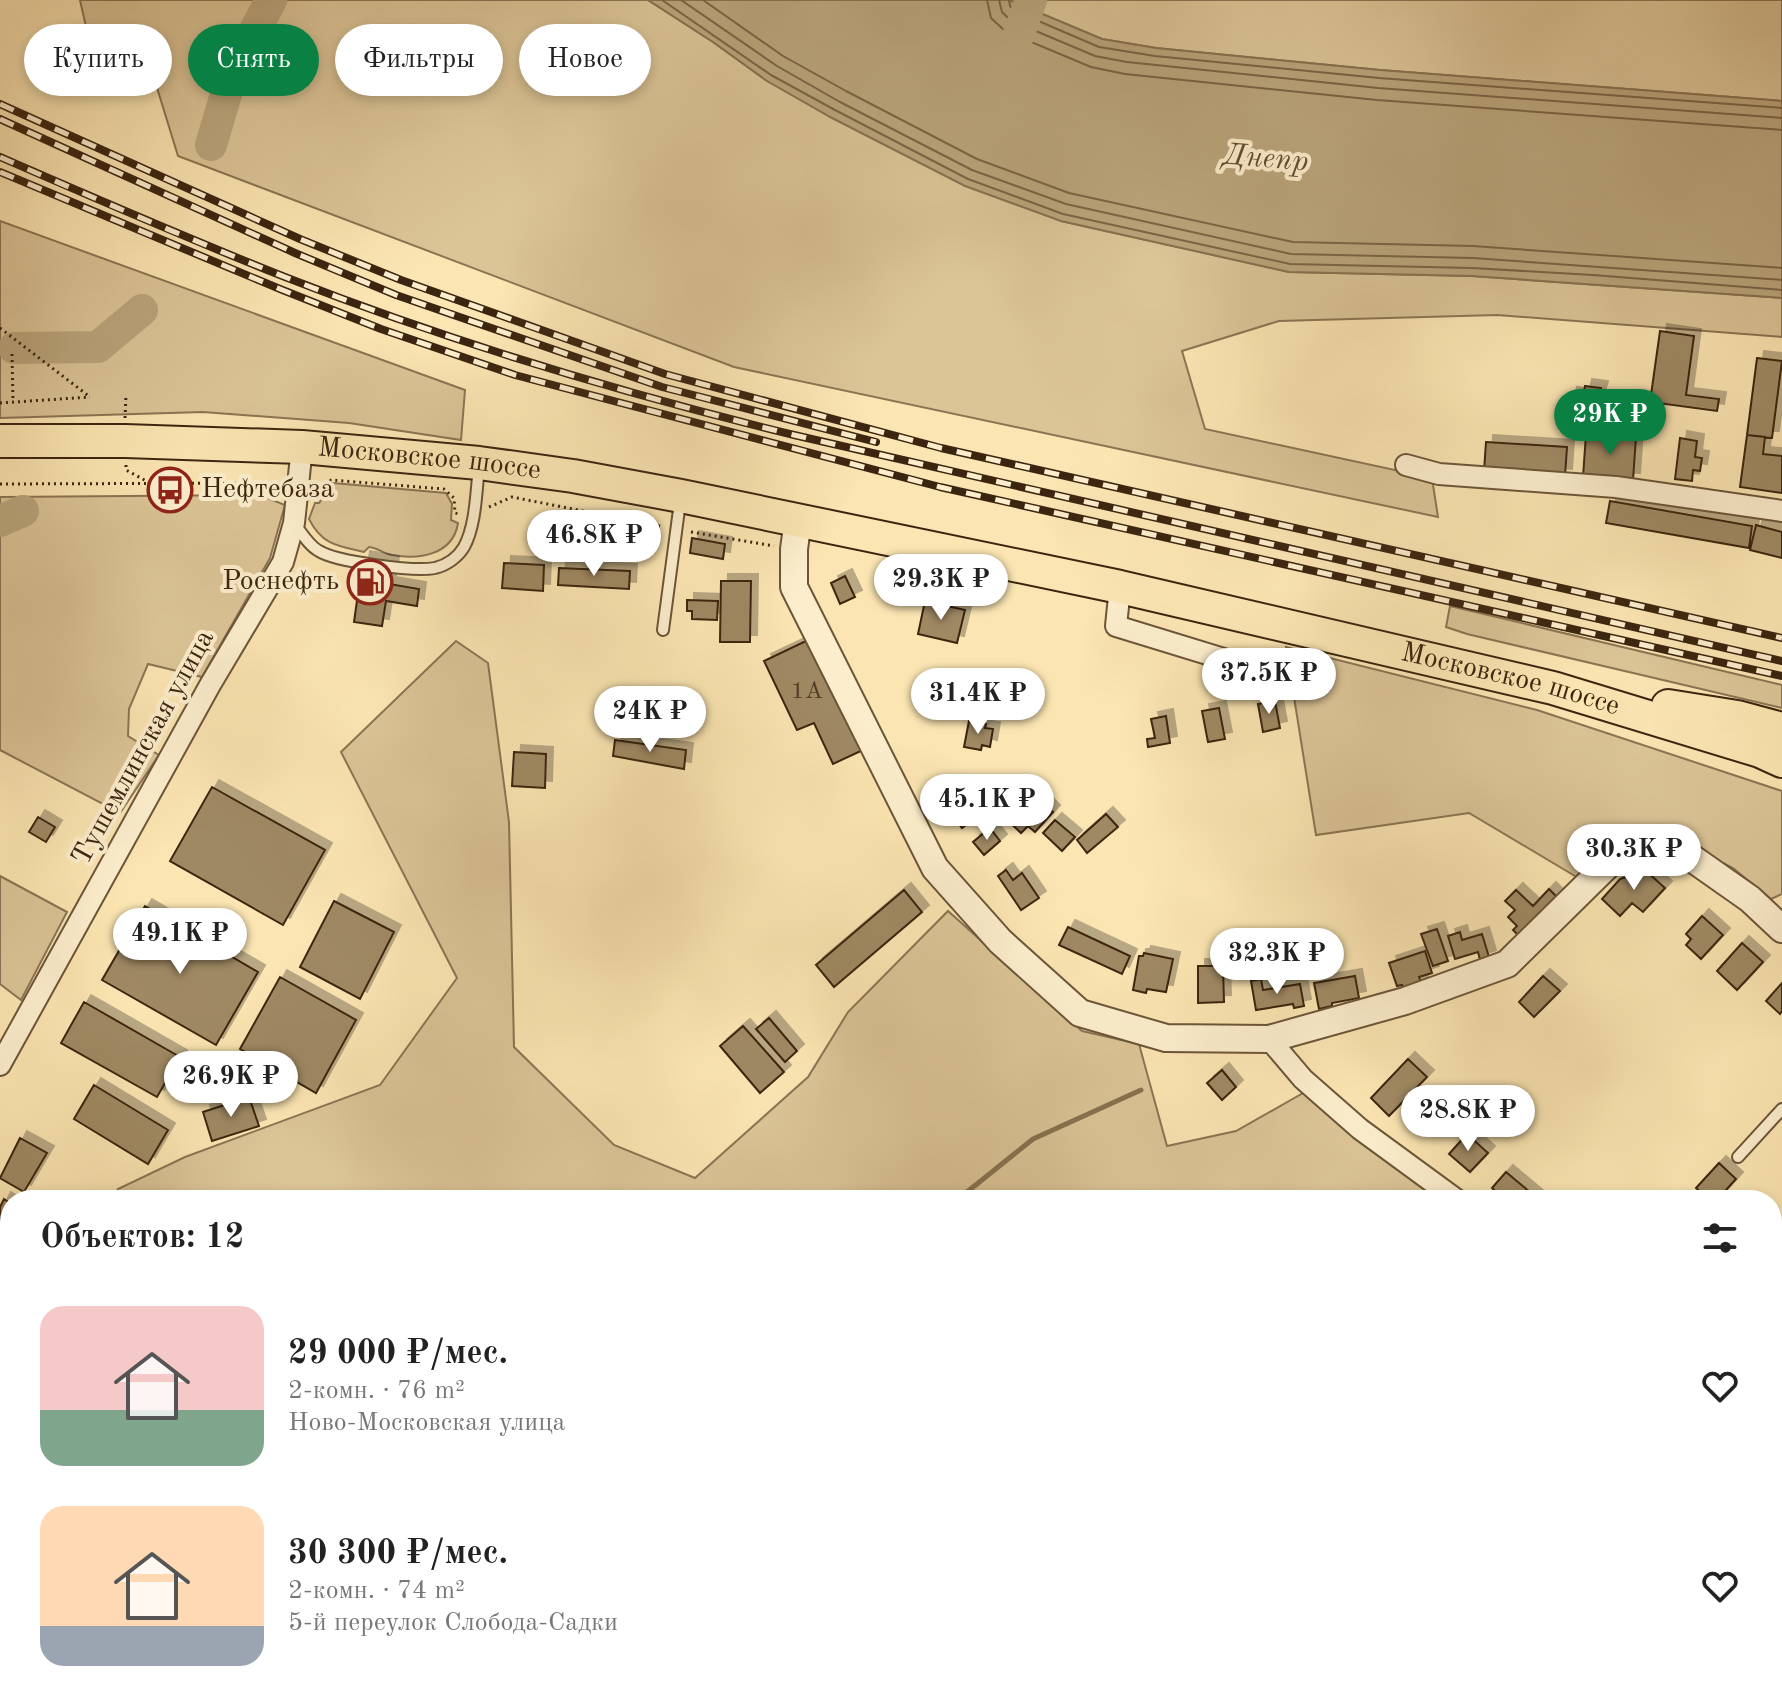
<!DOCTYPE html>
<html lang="ru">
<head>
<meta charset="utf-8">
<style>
  :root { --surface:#fff; --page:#f6f6f6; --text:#222; --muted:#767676; --accent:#0b8043 }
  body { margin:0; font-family:"Old Standard TT",serif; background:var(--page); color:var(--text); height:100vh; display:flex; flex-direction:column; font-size:30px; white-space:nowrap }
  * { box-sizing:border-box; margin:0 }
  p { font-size:26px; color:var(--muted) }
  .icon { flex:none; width:44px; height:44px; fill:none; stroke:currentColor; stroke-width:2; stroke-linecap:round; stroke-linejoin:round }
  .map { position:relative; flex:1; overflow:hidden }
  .panel { position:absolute; left:0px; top:1190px; width:1782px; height:514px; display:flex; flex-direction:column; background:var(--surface); border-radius:32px 32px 0 0; box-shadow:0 4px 12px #0003 }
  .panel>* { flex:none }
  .guide { position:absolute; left:24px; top:24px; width:800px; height:72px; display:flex; gap:16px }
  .price { position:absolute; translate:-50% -68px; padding:0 18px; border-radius:28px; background:#fff; color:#222; font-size:26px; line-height:52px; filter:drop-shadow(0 2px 4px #0008) }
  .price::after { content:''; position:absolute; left:50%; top:48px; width:24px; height:18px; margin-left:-12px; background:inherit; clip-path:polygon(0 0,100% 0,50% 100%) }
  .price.active { background:var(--accent); color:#fff }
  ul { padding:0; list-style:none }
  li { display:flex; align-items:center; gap:24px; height:200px; padding:0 40px }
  li span { display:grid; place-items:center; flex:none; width:224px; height:160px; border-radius:24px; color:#555 }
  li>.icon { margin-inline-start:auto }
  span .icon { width:96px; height:96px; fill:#fffc; stroke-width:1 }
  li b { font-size:34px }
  h2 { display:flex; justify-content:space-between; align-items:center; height:96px; padding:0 40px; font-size:34px }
  .tag { padding:0 28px; border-radius:36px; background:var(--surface); box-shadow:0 4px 12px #0003; font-size:28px; line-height:72px }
  .tag.active { background:var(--accent); color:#fff }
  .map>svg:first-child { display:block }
  .green { fill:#dbc496; stroke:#8c7453; stroke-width:2 }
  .water { fill:#baa47b; stroke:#887150; stroke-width:2 }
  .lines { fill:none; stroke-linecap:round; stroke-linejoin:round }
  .shore { stroke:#7b6446; stroke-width:2 }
  .stream { stroke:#887150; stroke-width:5 }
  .river { stroke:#baa47b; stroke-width:32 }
  .building { fill:#9f8964; stroke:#3c2510; stroke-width:2; filter:url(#shadow) }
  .service-casing { stroke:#6c5538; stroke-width:14 }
  .minor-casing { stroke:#6c5538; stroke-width:24 }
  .tertiary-casing { stroke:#6c5538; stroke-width:30 }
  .primary-casing { stroke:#3c2510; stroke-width:36 }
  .path { stroke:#3c2510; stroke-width:3; stroke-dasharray:2 4; stroke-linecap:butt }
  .service { stroke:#fceecd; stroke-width:10 }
  .minor { stroke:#fceecd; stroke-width:20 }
  .tertiary { stroke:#fceecd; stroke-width:26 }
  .primary { stroke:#fbe5b2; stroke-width:32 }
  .rail-casing { stroke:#3c2510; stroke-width:8 }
  .rail { stroke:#fceecd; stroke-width:5; stroke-dasharray:15; stroke-linecap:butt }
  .labels { text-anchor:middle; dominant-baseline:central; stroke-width:8; stroke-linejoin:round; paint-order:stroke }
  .number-label { font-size:24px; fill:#553e25 }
  .street-label { font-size:28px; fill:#3c2510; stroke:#fceecd }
  .poi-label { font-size:28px; fill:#3c2510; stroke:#fceecd; text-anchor:start }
  .water-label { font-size:30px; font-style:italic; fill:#624b30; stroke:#fceecd }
</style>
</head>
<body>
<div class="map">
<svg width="1782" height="1703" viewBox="0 0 1782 1703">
  <defs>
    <filter id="shadow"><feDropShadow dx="7" dy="-7" stdDeviation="0" flood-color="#0004"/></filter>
  </defs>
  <rect width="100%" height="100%" fill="#fbe5b2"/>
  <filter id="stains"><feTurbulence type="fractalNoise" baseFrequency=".0025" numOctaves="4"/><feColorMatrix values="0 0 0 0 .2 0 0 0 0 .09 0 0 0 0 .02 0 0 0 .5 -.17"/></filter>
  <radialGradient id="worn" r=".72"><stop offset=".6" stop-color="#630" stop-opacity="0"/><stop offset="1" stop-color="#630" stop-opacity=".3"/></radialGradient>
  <!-- green -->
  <path class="green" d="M80 0H648L713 42 767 81 1061 221 1289 272 1472 276 1782 298V337L1497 315 1279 321 1182 351 1205 429 1432 478 1438 517 734 367 178 156 154 78 89 40Z
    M1009 0H1782V101L1380 70 1156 48 1102 39Z
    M0 221 465 390 461 440 349 423 203 412 0 418Z
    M333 483 446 493 452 504 451 520 458 523C453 555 419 560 392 555 384 554 378 548 369 547L364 552C338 546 322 545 309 519L315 503H319Z
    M260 495 285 505 270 558 202 677 148 664 129 709 128 736 159 755 120 813 0 750V497Z
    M1450 606 1782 685V708L1467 634 1446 627Z
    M456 641 488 663 509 822 514 1047 614 1145 695 1178 808 1077 848 1012 948 911 1082 1031 1139 1044 1167 1146 1236 1131 1305 1092 1446 1200H111L118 1189 185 1157 380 1085 457 978 341 752Z
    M1286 647 1537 710 1782 791V894L1771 899 1733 868 1657 829 1612 828 1580 879 1469 813 1316 835Z
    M0 876 67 912 21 1000 0 984Z
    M10 1361V1694H582L581 1703H0V1377Z
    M1772 1497 1782 1506V1703H1607L1596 1694H1772Z
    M727 1694H1168L1159 1703H729Z"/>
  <!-- water -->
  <path class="water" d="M648 0H1009L1102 39 1156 48 1380 70 1782 101V298L1472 276 1289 272 1061 221 965 186 832 118 767 81 713 42Z"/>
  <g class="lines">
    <!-- shore -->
    <path class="shore" d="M662 0 771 75 835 110 968 179 1063 214 1290 264 1472 268 1593 275 1782 290
      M681 0 777 66 840 102 972 170 1066 204 1291 254 1473 258 1782 280
      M703 0 783 56 846 91 977 159 1069 193 1293 242 1473 246 1782 268
      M987 0 991 18 1005 31 1091 67 1125 74 1377 100 1782 130
      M999 0 1002 12 1010 20 1095 56 1127 62 1378 88 1782 118
      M1009 0 1010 6 1015 11 1099 47 1155 56 1379 78 1782 108"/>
    <!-- stream -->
    <path class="stream" d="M957 1200 1033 1139 1141 1090
      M0 1496 10 1491
      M1001 1694 1007 1703"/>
    <!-- river -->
    <path class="river" d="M1013 50 1031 0
      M211 145 232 74 271 0
      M14 348 98 347 142 310
      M0 521 23 511"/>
  </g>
  <!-- building -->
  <path class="building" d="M1660 331 1694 336 1686 395 1719 399 1717 411 1650 402Z
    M1757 358 1782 361 1772 438 1747 435Z
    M1585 386 1601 388 1598 398 1605 399 1602 418 1592 416 1591 421 1584 420 1583 425 1566 422 1570 394 1583 396Z
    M1586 434 1636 437 1633 480 1583 477Z
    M1747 435 1765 437 1763 454 1782 456V493L1740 487Z
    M1680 438 1697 441 1695 457 1702 458 1700 471 1693 470 1692 481 1675 479Z
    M1486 442 1567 447 1565 476 1484 471Z
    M1610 501 1752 526 1749 548 1606 523Z
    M1756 525 1782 532V558L1750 550Z
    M692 538 725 544 723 559 690 553Z
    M363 558 392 563 389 584 419 589 417 606 386 601 382 626 354 622Z
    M504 563 544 565 543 591 502 588Z
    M559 568 630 571 629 589 558 585Z
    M845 576 855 597 840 604 831 583Z
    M721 581H751L750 642H720Z
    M687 600 718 601 717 620 692 619V611H687Z
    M925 601 965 610 957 643 918 634Z
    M810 639 863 750 833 764 814 723 797 730 764 661Z
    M1275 701 1280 728 1263 732 1258 704Z
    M1219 708 1225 739 1208 742 1202 711Z
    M1166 716 1170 743 1148 747 1147 739 1155 738 1151 719Z
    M969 721 986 724 985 728 993 729 990 747 982 745 981 750 964 747Z
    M615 740 686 750 684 769 613 756Z
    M514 752 546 754 545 788 512 786Z
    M212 787 325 850 283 925 170 861Z
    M962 788 981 813 962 828 943 803Z
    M1039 798 1053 812 1035 832 1028 826 1021 833 1006 819 1016 808 1023 815Z
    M1106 814 1118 827 1087 853 1077 840Z
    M38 817 55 827 46 842 29 832Z
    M1055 820 1075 837 1062 851 1043 833Z
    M990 828 1000 841 984 855 973 842Z
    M1006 870 1013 880 1022 873 1039 898 1021 910 998 876Z
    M1645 870 1665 888 1643 912 1632 903 1620 916 1602 899 1620 879Z
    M1549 889 1558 898 1520 937 1513 930 1517 926 1508 917 1515 910 1505 901 1516 890 1533 906Z
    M904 890 922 912 834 987 816 965Z
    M334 901 394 932 360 999 300 967Z
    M145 906 258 972 216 1045 102 980Z
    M1702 916 1723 935 1701 959 1686 945 1691 939 1686 934Z
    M1068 927 1130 956 1122 974 1059 945Z
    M1437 929 1448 961 1433 966 1421 934Z
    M1460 932 1462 940 1482 934 1489 957 1480 960 1478 952 1455 959 1448 936Z
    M1742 943 1763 962 1737 990 1717 971Z
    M1425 951 1432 973 1419 977 1422 985 1405 991 1402 985 1397 986 1389 963Z
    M1144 953 1173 959 1166 992 1147 989 1146 993 1133 990 1139 956H1143Z
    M1198 966H1223L1224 1002 1198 1003Z
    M1355 976 1359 998 1332 1003V1006L1319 1009 1314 983Z
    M1543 976 1560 991 1534 1017 1519 1002Z
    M280 977 356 1020 316 1093 240 1049Z
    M1261 979 1263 990 1300 984 1304 1006 1294 1008 1293 1004 1256 1010 1251 981Z
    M1782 983V1011L1780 1014 1766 1001Z
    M84 1002 180 1057 157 1097 61 1043Z
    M769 1018 797 1051 785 1062 756 1029Z
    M743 1026 784 1072 760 1093 720 1046Z
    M1408 1059 1427 1077 1389 1116 1371 1098Z
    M1222 1070 1236 1087 1222 1100 1207 1083Z
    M94 1085 168 1130 148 1164 74 1119Z
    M249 1097 259 1126 212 1141 203 1112Z
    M1467 1134 1488 1153 1470 1172 1449 1154Z
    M20 1138 47 1153 24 1192 0 1178Z
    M1719 1163 1736 1179 1717 1200H1709L1696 1188Z
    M1506 1172 1537 1198 1535 1200H1505L1492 1188Z
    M4 1199 10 1203V1248L7 1254 0 1250V1207Z
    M0 1268 10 1273 0 1293Z
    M1493 1694H1516L1509 1703H1486Z
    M1294 1695 1305 1703H1287Z
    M658 1696 688 1698 687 1703H657Z"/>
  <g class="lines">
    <!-- service casing -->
    <g class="service-casing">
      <path id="service" d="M294 523C301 532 309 546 319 551 336 562 415 572 435 568 447 565 458 557 464 547 476 525 476 492 479 467
        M663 630 680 502
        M1738 1157 1782 1109"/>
    </g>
    <!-- minor casing -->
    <g class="minor-casing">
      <path id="minor" d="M1406 465 1439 474 1616 487 1782 511
        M1120 587 1116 626 1276 675
        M1269 1039 1303 1079 1360 1129 1457 1200
        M0 1065 210 685 283 562 294 523 302 447
        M1772 1484 1782 1493
        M1579 1694 1591 1703
        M1460 1703 1465 1694"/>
    </g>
    <!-- tertiary casing -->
    <g class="tertiary-casing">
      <path id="tertiary" d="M798 520 794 549V587L935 868 1000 941 1080 1013 1166 1038 1269 1039 1405 1001 1507 964 1633 840 1686 854 1750 899 1782 929"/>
    </g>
    <!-- primary casing -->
    <g class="primary-casing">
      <g id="primary">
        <path id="s1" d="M0 441H125L302 447 479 463 573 476 681 496 1120 587 1553 688 1760 751 1782 761"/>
        <path d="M1668 706 1737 717 1782 729"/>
      </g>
    </g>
    <!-- path -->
    <path class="path" d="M0 328 90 397
      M12 354 13 402
      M0 403 90 397
      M125 418 126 395
      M126 465V470L150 483
      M0 484 279 483
      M315 487 324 488 331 480 444 489 454 498 455 513 459 514
      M489 507 512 497 664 527
      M691 532 774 546"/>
    <!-- service -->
    <use href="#service" class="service"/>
    <!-- minor -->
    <use href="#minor" class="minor"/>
    <!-- tertiary -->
    <use href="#tertiary" class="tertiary"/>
    <!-- primary -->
    <use href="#primary" class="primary"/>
    <!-- rail casing -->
    <g class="rail-casing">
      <path id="rail" d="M0 104 300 239 401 280 665 374 941 448 1782 638
        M0 119 295 253 396 295 662 387 876 442
        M0 157C94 198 189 239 285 277 451 342 622 393 794 435L1782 661
        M0 172 280 289 381 329 515 375 940 487 1782 676"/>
    </g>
    <!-- rail -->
    <use href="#rail" class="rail"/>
  </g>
  <!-- icons -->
  <defs>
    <g id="bus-ring" transform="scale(2.3)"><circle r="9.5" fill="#fceecd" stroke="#8f2418" stroke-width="1.5"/><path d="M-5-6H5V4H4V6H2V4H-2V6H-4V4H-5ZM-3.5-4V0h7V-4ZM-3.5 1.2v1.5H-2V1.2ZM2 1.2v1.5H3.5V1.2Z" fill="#8f2418"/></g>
    <g id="fuel-ring" transform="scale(2.3)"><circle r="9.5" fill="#fceecd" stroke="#8f2418" stroke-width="1.5"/><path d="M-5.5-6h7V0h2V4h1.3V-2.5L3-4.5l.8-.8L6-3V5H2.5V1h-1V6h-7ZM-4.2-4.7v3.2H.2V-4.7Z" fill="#8f2418"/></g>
  </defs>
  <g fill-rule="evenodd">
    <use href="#bus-ring" x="170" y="490"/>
    <use href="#fuel-ring" x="370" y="582"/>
  </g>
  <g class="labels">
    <!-- number labels -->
    <g class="number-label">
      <text x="807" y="692">1А</text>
    </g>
    <!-- street labels -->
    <g class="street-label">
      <text stroke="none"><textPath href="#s1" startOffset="430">Московское шоссе</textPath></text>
      <text stroke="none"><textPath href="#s1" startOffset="1534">Московское шоссе</textPath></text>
      <text transform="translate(144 748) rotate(-61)">Тушемлинская улица</text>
    </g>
    <!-- poi labels -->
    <g class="poi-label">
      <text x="201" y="490">Нефтебаза</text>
      <text x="339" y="582" text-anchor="end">Роснефть</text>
    </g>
    <!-- water labels -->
    <g class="water-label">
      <text transform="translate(1266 159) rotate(5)">Днепр</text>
    </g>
  </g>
  <rect width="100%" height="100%" filter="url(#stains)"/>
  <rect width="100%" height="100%" fill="url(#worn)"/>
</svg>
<b class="price active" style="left:1610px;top:457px">29K ₽</b>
<b class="price" style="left:594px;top:578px">46.8K ₽</b>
<b class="price" style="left:941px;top:622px">29.3K ₽</b>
<b class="price" style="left:1269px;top:716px">37.5K ₽</b>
<b class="price" style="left:978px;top:736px">31.4K ₽</b>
<b class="price" style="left:650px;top:754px">24K ₽</b>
<b class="price" style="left:987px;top:842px">45.1K ₽</b>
<b class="price" style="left:1634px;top:892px">30.3K ₽</b>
<b class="price" style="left:180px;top:976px">49.1K ₽</b>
<b class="price" style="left:1277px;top:996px">32.3K ₽</b>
<b class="price" style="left:231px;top:1119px">26.9K ₽</b>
<b class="price" style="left:1468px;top:1153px">28.8K ₽</b>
<div class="guide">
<a class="tag">Купить</a>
<a class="tag active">Снять</a>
<a class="tag">Фильтры</a>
<a class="tag">Новое</a>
</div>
<section class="panel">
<h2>Объектов: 12<svg class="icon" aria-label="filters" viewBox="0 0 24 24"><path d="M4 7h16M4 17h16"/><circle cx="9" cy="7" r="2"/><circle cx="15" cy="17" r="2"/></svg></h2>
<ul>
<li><span style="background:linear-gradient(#f6c9c9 65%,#7fa58c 0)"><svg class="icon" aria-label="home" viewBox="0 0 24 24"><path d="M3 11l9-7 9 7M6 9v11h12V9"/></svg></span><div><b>29 000 ₽/мес.</b><p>2-комн. · 76 m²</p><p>Ново-Московская улица</p></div><svg class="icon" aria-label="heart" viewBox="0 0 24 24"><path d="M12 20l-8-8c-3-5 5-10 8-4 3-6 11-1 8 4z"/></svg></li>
<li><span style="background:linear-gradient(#ffd9b3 75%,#9aa5b1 0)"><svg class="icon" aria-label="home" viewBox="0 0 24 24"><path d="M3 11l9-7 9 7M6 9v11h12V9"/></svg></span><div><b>30 300 ₽/мес.</b><p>2-комн. · 74 m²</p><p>5-й переулок Слобода-Садки</p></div><svg class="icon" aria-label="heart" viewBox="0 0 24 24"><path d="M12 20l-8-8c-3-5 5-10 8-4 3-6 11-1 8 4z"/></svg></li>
</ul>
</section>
</div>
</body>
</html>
